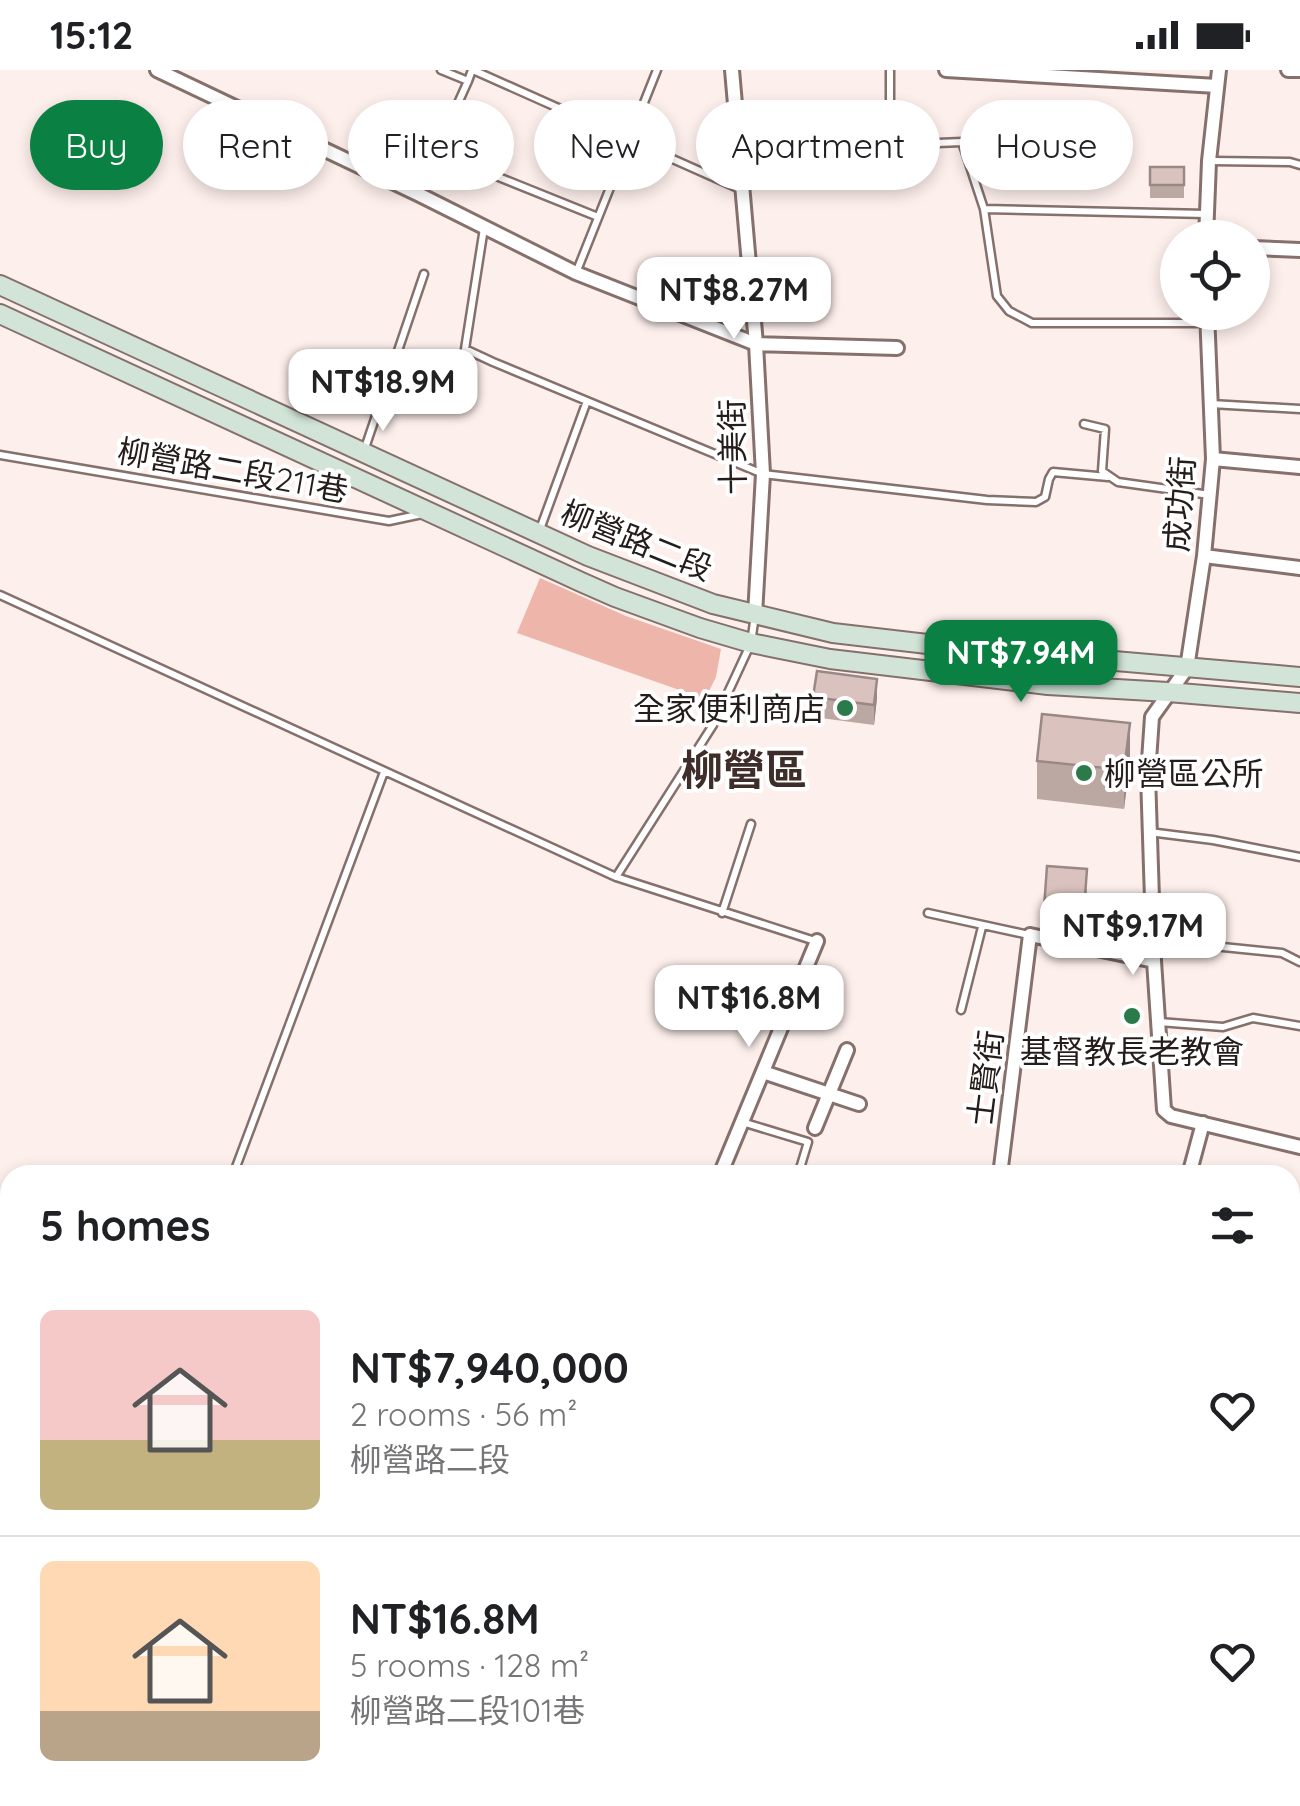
<!DOCTYPE html>
<html lang="en">
<head>
<meta charset="utf-8">
<style>
  :root { --surface:#fff; --page:#f2f2f2; --text:#202124; --muted:#757577; --line:#e0e0e0; --accent:#0b8043 }
  body { margin:0; font-family:Quicksand,"Noto Sans TC",sans-serif; background:var(--page); color:var(--text); height:100vh; display:flex; flex-direction:column; font-size:38px; white-space:nowrap }
  * { box-sizing:border-box; margin:0 }
  p { font-size:32px; color:var(--muted) }
  .icon { flex:none; width:55px; height:55px; fill:none; stroke:currentColor; stroke-width:2; stroke-linecap:round; stroke-linejoin:round }
  .map { position:relative; flex:1; overflow:hidden }
  .drawer { position:absolute; left:0px; top:1095px; width:1300px; height:642px; display:flex; flex-direction:column; background:var(--surface); border-radius:30px 30px 0 0; box-shadow:0 5px 15px #0003 }
  .drawer>* { flex:none }
  .guide { position:absolute; left:30px; top:30px; width:1240px; height:90px; display:flex; gap:20px }
  .controls { position:absolute; left:1160px; top:150px; display:grid; gap:20px }
  .controls a { display:grid; place-items:center; width:110px; height:110px; border-radius:50%; background:var(--surface); box-shadow:0 5px 15px #0003; font-size:50px }
  .price { position:absolute; translate:-50% -85px; padding:0 22px; border-radius:20px; background:#fff; color:#222; font-size:32px; line-height:65px; filter:drop-shadow(0 2px 5px #0008) }
  .price::after { content:''; position:absolute; left:50%; top:60px; width:30px; height:22px; margin-left:-15px; background:inherit; clip-path:polygon(0 0,100% 0,50% 100%) }
  .price.current { background:var(--accent); color:#fff }
  ul { padding:0; list-style:none }
  li { display:flex; align-items:center; gap:30px; height:250px; padding:0 40px }
  li+li { border-top:2px solid var(--line) }
  li span { display:grid; place-items:center; flex:none; width:280px; height:200px; border-radius:15px; color:#555 }
  li>.icon { margin-inline-start:auto }
  span .icon { width:120px; height:120px; fill:#fffc; stroke-width:1 }
  li b { font-size:42px }
  h2 { display:flex; justify-content:space-between; align-items:center; height:120px; padding:0 40px; font-size:42px }
  .tag { padding:0 35px; border-radius:45px; background:var(--surface); box-shadow:0 5px 15px #0003; font-size:35px; line-height:90px }
  .tag.current { background:var(--accent); color:#fff }
  .status { display:flex; justify-content:space-between; align-items:center; height:70px; padding:0 50px; background:var(--surface); direction:ltr }
  .status svg { height:28px; fill:currentColor }
  .map>svg:first-child { display:block }
  .green { fill:#eeb5aa }
  .lines { fill:none; stroke-linecap:round; stroke-linejoin:round }
  .lane-casing { stroke:#85706c; stroke-width:11 }
  .street-casing { stroke:#85706c; stroke-width:18 }
  .secondary-casing { stroke:#85706c; stroke-width:22 }
  .lane { stroke:#fff; stroke-width:6 }
  .street { stroke:#fff; stroke-width:12 }
  .secondary { stroke:#d2e4d8; stroke-width:18 }
  .wall { fill:#bba8a3 }
  .shaded-wall { fill:#998885 }
  .building { fill:#dac3be; stroke:#998885; stroke-width:2.5 }
  .poi-dot { fill:#2b7a4a; stroke:#fff; stroke-width:4 }
  .labels { text-anchor:middle; dominant-baseline:central; stroke-width:8; stroke-linejoin:round; paint-order:stroke }
  .street-label { font-size:32px; fill:#251d1b; stroke:#fff }
  .poi-label { font-size:32px; fill:#251d1b; stroke:#fff; text-anchor:end }
  .district-label { font-size:42px; font-weight:bold; fill:#3e2d29; stroke:#fff }
</style>
</head>
<body>
<div class="status"><b>15:12</b><svg viewBox="0 0 49 12"><path d="M0 12V9h3v3zM5 12V6h3v6zM10 12V3h3v9zM15 12V0h3v12zM26 1h20v11H26zM47 4h2v5h-2z"/></svg></div>
<div class="map">
<svg width="1300" height="1736" viewBox="0 0 1300 1736">
  <rect width="100%" height="100%" fill="#fdefec"/>
  <!-- green -->
  <path class="green" d="M540 508 626 546 721 579 716 607 705 629 517 563Z"/>
  <g class="lines">
    <!-- lane casing -->
    <g class="lane-casing">
      <path id="lane" d="M441 0 468 11 472 0
        M473 0 740 119
        M737 71 890 75 962 72 984 139 1206 144
        M890 75V0
        M1211 91 1290 92 1300 95
        M491 104 598 147
        M418 122 468 11
        M984 139 997 226 1009 241 1032 253H1207
        M484 158 465 279 493 292 763 404 987 430 1036 432 1045 427 1049 409 1053 402 1108 407
        M576 203 657 0
        M1211 334 1300 339
        M1084 354 1105 359 1102 401 1118 412 1210 425
        M365 378 424 204
        M0 385 389 451 422 444
        M539 462 587 331
        M0 525 616 807
        M755 545 751 573 713 655 616 807 815 871
        M1149 762 1213 770 1300 787
        M722 843 751 754
        M928 843 1029 865
        M1154 870 1282 883 1300 892
        M961 940 982 857
        M1159 952 1223 957 1253 948 1300 956
        M742 1052 808 1072 798 1105
        M233 1105 384 702
        M1290 1343 1300 1344
        M1290 1565H1300
        M0 1671 10 1674
        M0 1725 10 1699
        M144 1728 165 1736
        M623 1736 627 1728
        M1022 1736 1024 1728"/>
    </g>
    <!-- street casing -->
    <g class="street-casing">
      <path id="street" d="M157 0 418 124 576 203 756 274 897 278
        M732 0 756 274 763 404 755 545
        M946 0 1217 16
        M1288 0H1300
        M1206 168 1209 91 1219 0
        M1252 178 1300 180
        M1207 242 1213 389 1204 486 1187 598 1152 647 1148 705 1154 891 1164 1040 1171 1046 1300 1077
        M1213 389 1300 397
        M1204 486 1300 498
        M763 1002 859 1034
        M815 1058 847 980
        M720 1105 817 871
        M1000 1105 1030 865 1154 891
        M1189 1105 1203 1053
        M1290 1447 1300 1445
        M525 1736 528 1728
        M871 1736 873 1728"/>
    </g>
    <!-- secondary casing -->
    <g class="secondary-casing">
      <path id="secondary" d="M0 215 588 486 713 534 833 563 953 577 1300 607
        M0 244 581 512 615 527 700 558 751 573 830 589 1048 615 1168 622 1300 633
        M1290 1689 1300 1688
        M1205 1736 1220 1728"/>
    </g>
    <!-- lane -->
    <use href="#lane" class="lane"/>
    <!-- street -->
    <use href="#street" class="street"/>
    <!-- secondary -->
    <use href="#secondary" class="secondary"/>
  </g>
  <!-- wall -->
  <path class="wall" d="M1150 97H1184V128H1150Z
    M813 627 877 628 874 655 813 647Z
    M1037 691H1130L1124 739 1037 729Z
    M1087 819 1084 860 1044 857V838Z"/>
  <!-- shaded-wall -->
  <path class="shaded-wall" d="M877 609V628L874 655V635Z
    M1130 653V691L1124 739V700Z"/>
  <!-- building -->
  <path class="building" d="M1150 97H1184V115H1150Z
    M817 601 877 609 874 635 813 627Z
    M1042 644 1130 653 1124 700 1037 691Z
    M1047 796 1087 799 1084 840 1044 838Z"/>
  <!-- markers -->
  <g class="poi-dot">
    <circle cx="845" cy="638" r="10"/>
    <circle cx="1084" cy="703" r="10"/>
    <circle cx="1132" cy="946" r="10"/>
  </g>
  <g class="labels">
    <!-- street labels -->
    <g class="street-label">
      <text transform="translate(732 377) rotate(-91)">十美街</text>
      <text transform="translate(233 400) rotate(10)">柳營路二段211巷</text>
      <text transform="translate(1179 434) rotate(-86)">成功街</text>
      <text transform="translate(637 470) rotate(22)">柳營路二段</text>
      <text transform="translate(985 1008) rotate(-83)">士賢街</text>
    </g>
    <!-- poi labels -->
    <g class="poi-label">
      <text x="825" y="638">全家便利商店</text>
      <text x="1104" y="703" text-anchor="start">柳營區公所</text>
      <text x="1132" y="981" text-anchor="middle">基督教長老教會</text>
    </g>
    <!-- district labels -->
    <g class="district-label">
      <text x="744" y="699">柳營區</text>
    </g>
  </g>
</svg>
<div class="controls">
<a><svg class="icon" aria-label="locate" viewBox="0 0 24 24"><circle cx="12" cy="12" r="6"/><path d="M12 2v4M12 18v4M2 12h4M18 12h4"/></svg></a>
</div>
<b class="price" style="left:734px;top:272px">NT$8.27M</b>
<b class="price" style="left:383px;top:364px">NT$18.9M</b>
<b class="price current" style="left:1021px;top:635px">NT$7.94M</b>
<b class="price" style="left:1133px;top:908px">NT$9.17M</b>
<b class="price" style="left:749px;top:980px">NT$16.8M</b>
<div class="guide">
<a class="tag current">Buy</a>
<a class="tag">Rent</a>
<a class="tag">Filters</a>
<a class="tag">New</a>
<a class="tag">Apartment</a>
<a class="tag">House</a>
</div>
<section class="drawer">
<h2>5 homes<svg class="icon" aria-label="filters" viewBox="0 0 24 24"><path d="M4 7h16M4 17h16"/><circle cx="9" cy="7" r="2"/><circle cx="15" cy="17" r="2"/></svg></h2>
<ul>
<li><span style="background:linear-gradient(#f6c9c9 65%,#c2b280 0)"><svg class="icon" aria-label="home" viewBox="0 0 24 24"><path d="M3 11l9-7 9 7M6 9v11h12V9"/></svg></span><div><b>NT$7,940,000</b><p>2 rooms · 56 m²</p><p>柳營路二段</p></div><svg class="icon" aria-label="heart" viewBox="0 0 24 24"><path d="M12 20l-8-8c-3-5 5-10 8-4 3-6 11-1 8 4z"/></svg></li>
<li><span style="background:linear-gradient(#ffd9b3 75%,#b9a48a 0)"><svg class="icon" aria-label="home" viewBox="0 0 24 24"><path d="M3 11l9-7 9 7M6 9v11h12V9"/></svg></span><div><b>NT$16.8M</b><p>5 rooms · 128 m²</p><p>柳營路二段101巷</p></div><svg class="icon" aria-label="heart" viewBox="0 0 24 24"><path d="M12 20l-8-8c-3-5 5-10 8-4 3-6 11-1 8 4z"/></svg></li>
</ul>
</section>
</div>
</body>
</html>
